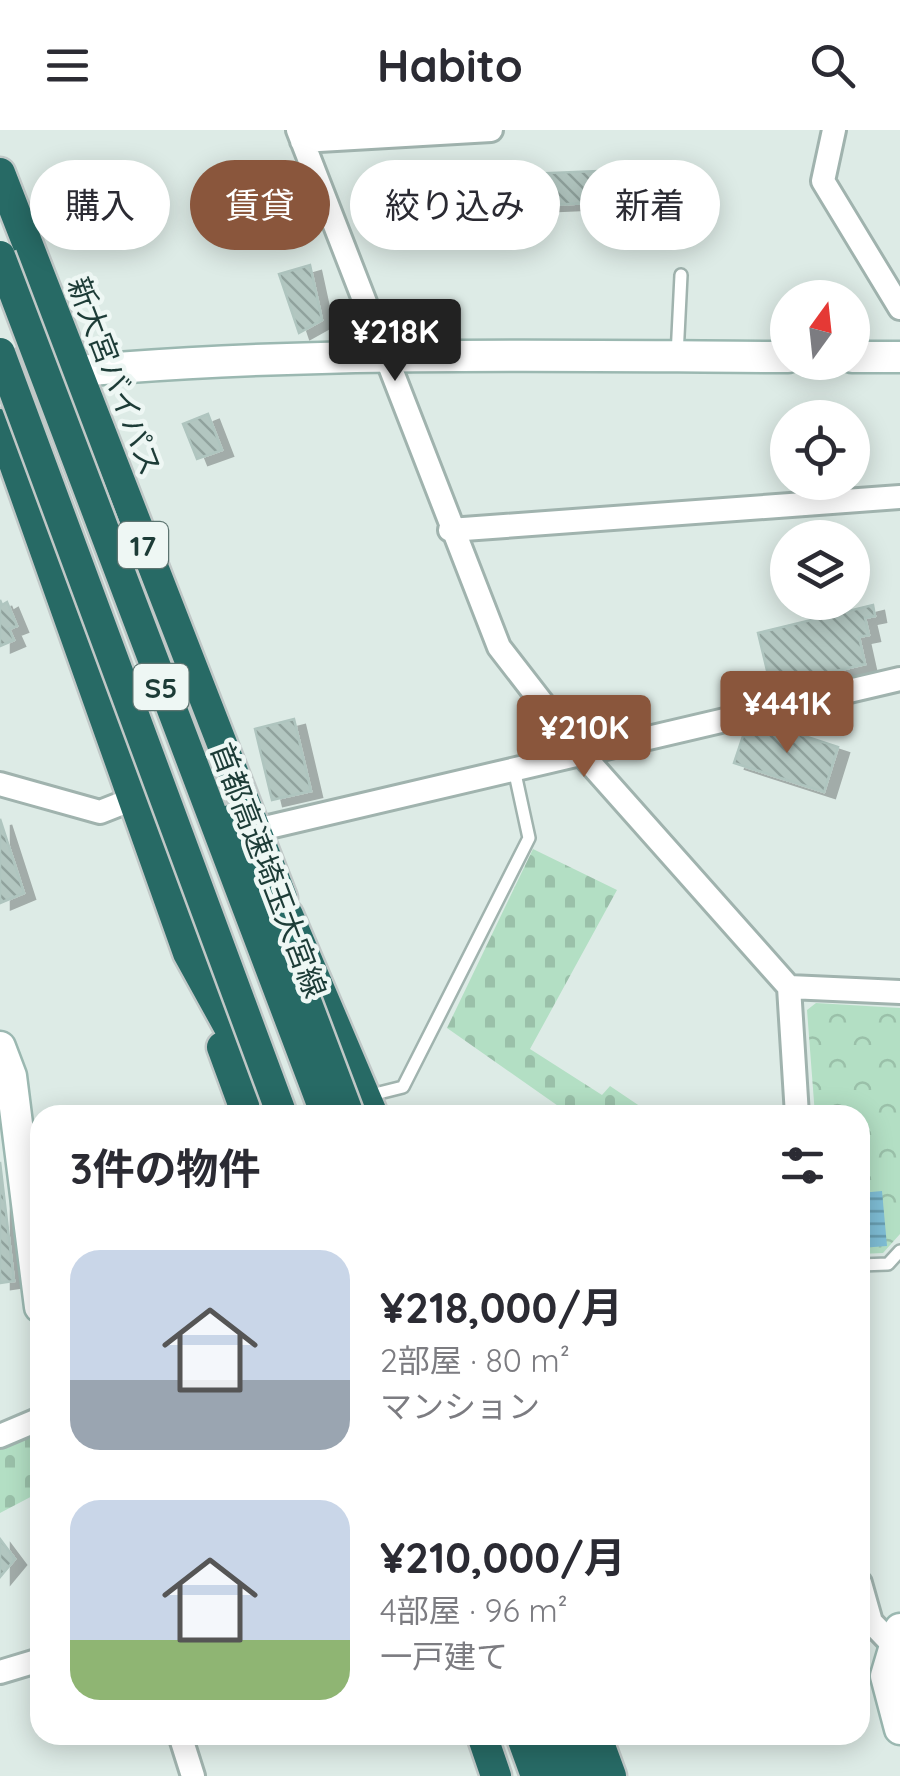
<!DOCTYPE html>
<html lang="ja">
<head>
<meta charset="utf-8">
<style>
  :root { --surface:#fff; --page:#f2f2f3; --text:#2b2b33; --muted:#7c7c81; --accent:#8a563c }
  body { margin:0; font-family:Quicksand,"Noto Sans JP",sans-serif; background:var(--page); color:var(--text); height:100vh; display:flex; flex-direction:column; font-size:38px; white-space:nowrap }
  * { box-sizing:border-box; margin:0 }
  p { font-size:32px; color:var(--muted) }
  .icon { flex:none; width:55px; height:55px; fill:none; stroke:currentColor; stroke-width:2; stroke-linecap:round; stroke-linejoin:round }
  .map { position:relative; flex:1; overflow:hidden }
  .drawer { position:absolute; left:30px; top:975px; width:840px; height:640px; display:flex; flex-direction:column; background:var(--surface); border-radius:30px; box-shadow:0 5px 25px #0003 }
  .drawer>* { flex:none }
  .guide { position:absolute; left:30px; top:30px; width:840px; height:90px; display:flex; gap:20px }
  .needle { width:65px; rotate:15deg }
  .buttons { position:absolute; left:770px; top:150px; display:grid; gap:20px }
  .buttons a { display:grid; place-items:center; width:100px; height:100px; border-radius:50%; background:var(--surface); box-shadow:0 5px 25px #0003; font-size:50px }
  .price { position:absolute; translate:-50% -85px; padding:0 22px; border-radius:10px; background:var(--accent); color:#fff; font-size:32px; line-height:65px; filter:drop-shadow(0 2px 5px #0008) }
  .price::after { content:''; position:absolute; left:50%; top:60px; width:30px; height:22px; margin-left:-15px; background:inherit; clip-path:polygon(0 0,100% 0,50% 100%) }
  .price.active { background:#222; color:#fff }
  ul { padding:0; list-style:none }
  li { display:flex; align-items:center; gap:30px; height:250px; padding:0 40px }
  li span { display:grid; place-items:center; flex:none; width:280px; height:200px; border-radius:30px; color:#555 }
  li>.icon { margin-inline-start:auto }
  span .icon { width:120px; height:120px; fill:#fffc; stroke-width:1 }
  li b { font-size:42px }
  h2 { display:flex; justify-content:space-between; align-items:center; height:120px; padding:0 40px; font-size:42px }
  .tag { padding:0 35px; border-radius:45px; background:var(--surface); box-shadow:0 5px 25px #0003; font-size:35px; line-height:90px }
  .tag.active { background:var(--accent); color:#fff }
  header { display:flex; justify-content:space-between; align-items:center; height:130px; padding:0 40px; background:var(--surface); font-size:45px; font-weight:700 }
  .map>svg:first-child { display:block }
  .cemetery { fill:url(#cemetery-stones) }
  .park { fill:url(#park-crowns) }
  .water { fill:url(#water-rules) }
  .building { fill:url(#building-back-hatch); stroke:#afc5bf; stroke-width:2.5; filter:url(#shadow) }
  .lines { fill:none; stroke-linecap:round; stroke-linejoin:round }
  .lane-casing { stroke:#a0b3ae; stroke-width:16 }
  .street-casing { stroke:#a0b3ae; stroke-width:28 }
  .secondary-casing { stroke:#9bb8b1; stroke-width:35 }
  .highway-casing { stroke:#c0c8c7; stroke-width:35 }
  .lane { stroke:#fff; stroke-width:11 }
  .street { stroke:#fff; stroke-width:22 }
  .secondary { stroke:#fff; stroke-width:30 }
  .highway { stroke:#276a65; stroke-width:30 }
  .highway-bridge-casing { stroke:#c0c8c7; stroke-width:35; stroke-linecap:butt }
  .highway-bridge { stroke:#276a65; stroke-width:30 }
  .labels { text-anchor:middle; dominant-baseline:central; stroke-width:9; stroke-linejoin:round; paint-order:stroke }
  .shield { fill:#eef7f4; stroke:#5c7470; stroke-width:2.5 }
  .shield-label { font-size:28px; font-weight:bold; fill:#1d3c37 }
  .street-label { font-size:30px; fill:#1d3c37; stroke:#eef7f4 }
</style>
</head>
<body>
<header><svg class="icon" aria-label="menu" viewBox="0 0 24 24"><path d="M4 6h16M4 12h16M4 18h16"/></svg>Habito<svg class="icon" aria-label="search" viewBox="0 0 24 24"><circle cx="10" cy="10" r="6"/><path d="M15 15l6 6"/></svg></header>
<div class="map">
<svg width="900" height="1646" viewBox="0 0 900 1646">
  <defs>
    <pattern id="cemetery-stones" width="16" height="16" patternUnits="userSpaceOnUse" patternTransform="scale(2.5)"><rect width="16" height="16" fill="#b3dfc4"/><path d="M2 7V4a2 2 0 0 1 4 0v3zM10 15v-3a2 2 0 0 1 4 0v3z" fill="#9ac0a9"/></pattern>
    <pattern id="park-crowns" width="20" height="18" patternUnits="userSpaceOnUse" patternTransform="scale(2.5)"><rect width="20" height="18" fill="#b3dfc4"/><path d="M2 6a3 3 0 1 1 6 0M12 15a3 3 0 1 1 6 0" fill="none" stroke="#9ac0a9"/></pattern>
    <pattern id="water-rules" width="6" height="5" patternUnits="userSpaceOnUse" patternTransform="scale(2.5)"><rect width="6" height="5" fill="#7fbed6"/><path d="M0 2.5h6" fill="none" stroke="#679cae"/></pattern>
    <pattern id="building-back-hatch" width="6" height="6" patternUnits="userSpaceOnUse" patternTransform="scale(2.5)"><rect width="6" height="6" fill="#b2c6c0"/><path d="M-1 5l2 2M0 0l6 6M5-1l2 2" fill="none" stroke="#90a29d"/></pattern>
    <filter id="shadow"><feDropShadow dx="11" dy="6" stdDeviation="0" flood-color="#0004"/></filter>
  </defs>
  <rect width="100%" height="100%" fill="#ddebe6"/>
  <!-- cemetery -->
  <path class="cemetery" d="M533 719 617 760 530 919 602 965 610 956 653 985H571L447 898Z
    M37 1305 40 1362 0 1383V1320Z"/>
  <!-- park -->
  <path class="park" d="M816 873 900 878V1104L883 1123 860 1124V985H815L807 880Z"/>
  <!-- water -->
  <path class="water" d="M882 1061 887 1116 860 1118V1063Z"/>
  <!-- building -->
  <path class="building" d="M598 41 599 61H590L591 73 479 78 477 46Z
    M310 135 322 190 299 203 279 144Z
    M208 284 222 320 197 329 183 294Z
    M0 470 2 475 7 472 17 496 9 499 14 510 0 516Z
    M873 475 875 486 865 488 869 505 859 507 865 534 771 557 758 503Z
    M294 589 311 661 272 670 255 599Z
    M765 593 838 617 824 662 734 633 745 600 754 603Z
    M0 689 24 763 0 773Z
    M0 1032 14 1151 0 1153Z
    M0 1409 15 1429 0 1447Z"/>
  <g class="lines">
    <!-- lane casing -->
    <g class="lane-casing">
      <path id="lane" d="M677 226 681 145
        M367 966 403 957 529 708 514 639
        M860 1135 888 1134 900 1121"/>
    </g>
    <!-- street casing -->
    <g class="street-casing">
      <path id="street" d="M298 0 499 517 581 623 789 857 797 985
        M834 0 823 51 900 178
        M302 11 491 0
        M450 400 900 367
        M0 654 100 682 133 669
        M256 700 900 549
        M789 857 900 862
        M0 1306 40 1289
        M860 1453 871 1492 894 1516
        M0 1542 40 1530
        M180 1605 193 1646"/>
    </g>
    <!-- secondary casing -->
    <g class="secondary-casing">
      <path id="secondary" d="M852 227H900
        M0 249C262 219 524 226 788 227
        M0 917 11 946 40 1177
        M900 1499 886 1546 900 1599"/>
    </g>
    <!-- highway casing -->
    <g class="highway-casing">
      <path id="highway" d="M0 43 282 768
        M0 294 188 823 263 959
        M288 785 373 985
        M222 917 247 985
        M482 1605 496 1646
        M521 1605 536 1646
        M551 1605 566 1646
        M573 1605 588 1646
        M596 1605 611 1646"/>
    </g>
    <!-- lane -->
    <use href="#lane" class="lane"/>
    <!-- street -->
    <use href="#street" class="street"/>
    <!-- secondary -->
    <use href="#secondary" class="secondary"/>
    <!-- highway -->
    <use href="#highway" class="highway"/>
    <!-- highway-bridge casing -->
    <g class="highway-bridge-casing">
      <path id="highway-bridge" d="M0 126 326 985
        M0 223 282 985
        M230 690 259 746 349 985"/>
    </g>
    <!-- highway-bridge -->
    <use href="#highway-bridge" class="highway-bridge"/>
  </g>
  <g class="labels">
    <!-- shield labels -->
    <g class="shield">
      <rect x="118" y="392" width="50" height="46" rx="8"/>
      <rect x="133.5" y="534" width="55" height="46" rx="8"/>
    </g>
    <g class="shield-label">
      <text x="143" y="415">17</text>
      <text x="161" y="557">S5</text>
    </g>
    <!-- street labels -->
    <g class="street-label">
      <text transform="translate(115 246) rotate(69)">新大宮バイパス</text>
      <text transform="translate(269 740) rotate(69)">首都高速埼玉大宮線</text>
    </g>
  </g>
</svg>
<div class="buttons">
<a><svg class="needle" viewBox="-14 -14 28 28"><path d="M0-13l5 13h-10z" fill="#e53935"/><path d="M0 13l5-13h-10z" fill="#7c7c81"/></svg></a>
<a><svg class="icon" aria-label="locate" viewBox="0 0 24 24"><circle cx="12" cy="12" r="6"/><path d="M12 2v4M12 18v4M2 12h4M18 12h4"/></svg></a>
<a><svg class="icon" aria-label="layers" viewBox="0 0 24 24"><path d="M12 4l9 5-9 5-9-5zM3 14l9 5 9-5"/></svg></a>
</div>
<b class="price active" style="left:395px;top:254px">¥218K</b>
<b class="price" style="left:787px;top:626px">¥441K</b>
<b class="price" style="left:584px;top:650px">¥210K</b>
<div class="guide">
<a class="tag">購入</a>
<a class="tag active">賃貸</a>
<a class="tag">絞り込み</a>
<a class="tag">新着</a>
</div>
<section class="drawer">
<h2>3件の物件<svg class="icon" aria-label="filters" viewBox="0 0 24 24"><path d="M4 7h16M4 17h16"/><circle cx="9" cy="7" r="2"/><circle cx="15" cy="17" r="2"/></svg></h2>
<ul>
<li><span style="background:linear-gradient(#c9d6e8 65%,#9aa5b1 0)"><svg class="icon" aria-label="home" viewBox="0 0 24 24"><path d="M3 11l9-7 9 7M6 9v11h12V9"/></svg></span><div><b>¥218,000/月</b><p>2部屋 · 80 m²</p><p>マンション</p></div></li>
<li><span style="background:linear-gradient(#c9d6e8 70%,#8fb573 0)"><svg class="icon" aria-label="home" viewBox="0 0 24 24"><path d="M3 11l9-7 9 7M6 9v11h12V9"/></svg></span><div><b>¥210,000/月</b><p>4部屋 · 96 m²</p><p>一戸建て</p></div></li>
</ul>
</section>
</div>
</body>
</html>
